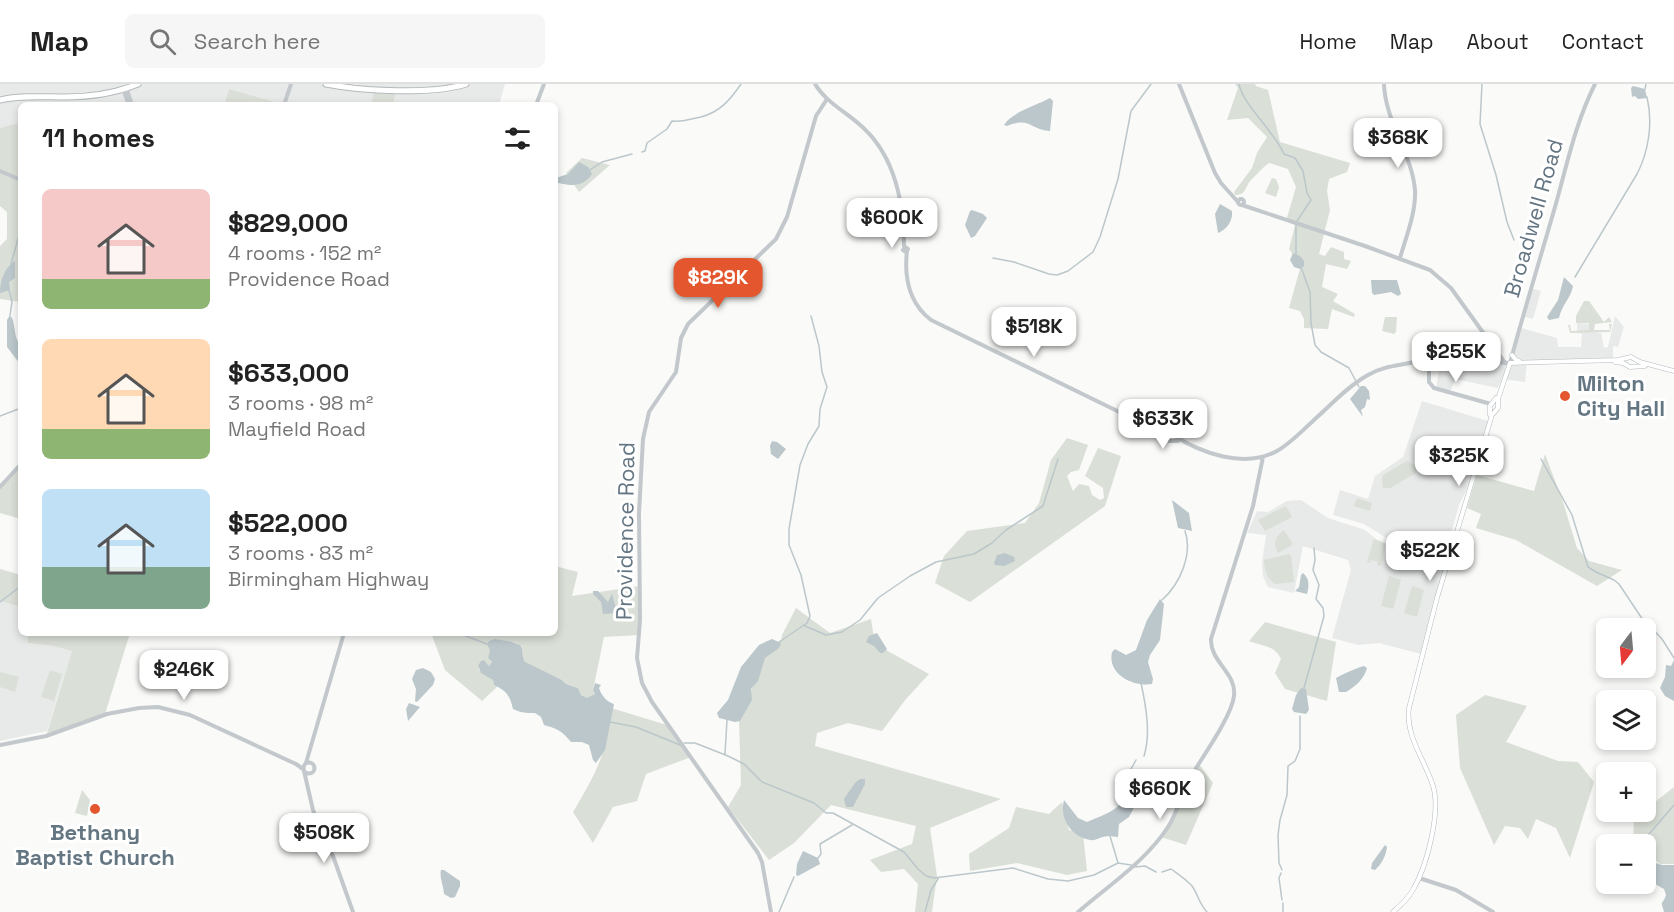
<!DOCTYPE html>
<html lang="en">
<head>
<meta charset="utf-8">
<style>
  :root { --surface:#fff; --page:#f6f6f6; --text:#222; --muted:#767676; --line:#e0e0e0; --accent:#e4572e }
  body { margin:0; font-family:"Space Grotesk",sans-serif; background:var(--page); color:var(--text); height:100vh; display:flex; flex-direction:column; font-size:22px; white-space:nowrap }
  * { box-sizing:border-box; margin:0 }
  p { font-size:20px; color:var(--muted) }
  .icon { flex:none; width:33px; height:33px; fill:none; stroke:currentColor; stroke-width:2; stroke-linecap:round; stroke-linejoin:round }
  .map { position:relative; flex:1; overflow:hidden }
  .panel { position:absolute; left:18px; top:18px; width:540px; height:534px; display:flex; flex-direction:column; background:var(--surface); border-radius:9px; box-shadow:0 3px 9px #0003 }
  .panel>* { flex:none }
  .needle { width:39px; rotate:196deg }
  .fabs { position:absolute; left:1596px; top:534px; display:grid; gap:12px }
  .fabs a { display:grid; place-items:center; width:60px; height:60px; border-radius:9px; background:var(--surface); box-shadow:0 3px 9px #0003; font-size:30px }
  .price { position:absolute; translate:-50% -51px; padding:0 14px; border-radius:12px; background:#fff; color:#222; font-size:20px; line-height:39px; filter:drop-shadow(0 2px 3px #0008) }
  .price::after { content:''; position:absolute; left:50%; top:36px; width:18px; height:14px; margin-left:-9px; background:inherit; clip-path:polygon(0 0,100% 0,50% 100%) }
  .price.selected { background:var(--accent); color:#fff }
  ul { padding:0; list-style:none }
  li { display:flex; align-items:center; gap:18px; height:150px; padding:0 24px }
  li span { display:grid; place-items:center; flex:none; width:168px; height:120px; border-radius:9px; color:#555 }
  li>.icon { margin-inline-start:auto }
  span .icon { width:72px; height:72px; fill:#fffc; stroke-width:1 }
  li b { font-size:26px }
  h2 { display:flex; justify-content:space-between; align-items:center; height:72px; padding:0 24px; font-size:26px }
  header { display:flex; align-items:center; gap:36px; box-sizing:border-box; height:84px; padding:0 30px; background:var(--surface); border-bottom:2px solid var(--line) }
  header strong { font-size:28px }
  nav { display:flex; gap:33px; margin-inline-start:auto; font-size:21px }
  .search { width:420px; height:54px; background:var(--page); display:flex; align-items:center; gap:15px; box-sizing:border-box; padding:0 21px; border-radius:9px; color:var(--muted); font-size:22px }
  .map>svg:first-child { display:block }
  .built { fill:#e8e9e9 }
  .green { fill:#dadfd7 }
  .water { fill:#bbc7cb }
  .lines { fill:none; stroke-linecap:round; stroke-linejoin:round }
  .stream { stroke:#bbc7cb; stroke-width:1.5 }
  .secondary-casing { stroke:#b3babf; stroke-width:5 }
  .primary-casing { stroke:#b5babe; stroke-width:7 }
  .tertiary { stroke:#c3c8cc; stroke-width:4 }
  .secondary { stroke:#fff; stroke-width:4 }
  .primary { stroke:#fff; stroke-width:5 }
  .poi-dot { fill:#e4572e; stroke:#fff; stroke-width:2 }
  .labels { text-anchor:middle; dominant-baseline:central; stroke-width:6; stroke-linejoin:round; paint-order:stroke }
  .street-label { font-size:22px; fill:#657683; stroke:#fff }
  .poi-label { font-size:22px; font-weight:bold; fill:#657683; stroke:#fff; text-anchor:start }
</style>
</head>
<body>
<header>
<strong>Map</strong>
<div class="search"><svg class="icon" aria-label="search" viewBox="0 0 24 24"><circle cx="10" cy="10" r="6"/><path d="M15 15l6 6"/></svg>Search here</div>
<nav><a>Home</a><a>Map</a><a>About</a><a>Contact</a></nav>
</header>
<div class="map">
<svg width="1674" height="828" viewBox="0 0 1674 828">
  <rect width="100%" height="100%" fill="#fafaf8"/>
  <!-- built -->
  <path class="built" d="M0 0H335L357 3 358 0H505L499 21H393L396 9 375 8 371 21H287L229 5 224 21H21V49L19 40 0 44Z
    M1531 204 1541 207 1533 235 1522 232Z
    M1615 232 1624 243 1618 263 1613 262V276L1527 278 1525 298 1502 295 1498 304 1455 295 1450 308 1436 304 1441 276 1509 278 1518 243 1557 254 1558 263H1581L1582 250 1577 249V239L1591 240V248L1601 249 1604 264 1608 263Z
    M1422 317 1488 337 1469 401 1459 421 1452 446 1444 451 1418 457 1398 458 1385 453 1364 440 1333 431 1340 406 1368 415 1375 392 1403 373Z
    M1301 416 1328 434 1365 446 1376 455 1392 462H1416L1438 457 1447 460 1449 464 1421 570 1379 559 1358 561 1332 554 1351 486 1348 476 1303 462 1294 509 1268 503 1263 492 1262 478 1266 451 1247 449 1257 427 1268 428 1287 417Z
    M0 517 21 523V549H28V559L53 562 72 567 47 647 0 657Z"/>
  <!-- green -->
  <path class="green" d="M1235 0H1255L1256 2 1268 6 1280 58 1350 79 1347 88 1329 95 1327 107 1330 126 1319 170 1325 172 1331 163 1344 168V175L1351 177 1347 185 1326 180 1322 203 1338 210 1333 217 1355 230 1354 233 1332 225 1328 245 1304 244V235L1300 227 1289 224 1301 181 1289 165 1295 141 1286 137 1296 103 1288 85 1269 79C1263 83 1257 90 1251 96 1245 102 1247 111 1235 111L1234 108 1252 84 1257 69 1267 53 1248 34 1227 36 1238 4Z
    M229 5 283 20 224 21Z
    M374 8H396L393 21H371Z
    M19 39 21 49V218L0 215V162L7 155V128L0 122V44Z
    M582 74 610 81 579 108 566 89Z
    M1272 94 1276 95 1279 103 1276 113 1265 109Z
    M1584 217H1589L1604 238 1609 233 1612 238 1595 240 1594 246H1610L1609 240H1612L1610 248 1570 249 1568 241H1570L1571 247 1589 246V239H1576V232Z
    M1385 233H1397L1396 248 1394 250 1382 247Z
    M1067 354 1088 361 1079 386 1071 388 1067 392 1073 407 1079 400 1089 402 1092 411 1100 416 1104 414 1103 404 1085 392 1098 364 1121 372 1105 422 970 518 935 499 944 472 967 447 1025 439 1039 419 1051 376Z
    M1447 367 1469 373 1466 383 1463 384 1451 379Z
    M1545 370 1563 418 1577 464 1589 477 1622 486 1597 502 1516 456 1476 444 1481 430 1467 424 1477 391 1534 407Z
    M1407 377 1416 382V389L1390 404H1383L1382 394 1383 391Z
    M21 381V435L0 429V404Z
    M1357 414 1372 419 1370 427 1354 422Z
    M1286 422 1292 433 1265 447 1258 436Z
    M1284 446 1292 459V461L1278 469C1273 460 1275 452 1284 446Z
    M1374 455 1386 460 1381 482 1377 481 1378 478 1371 476 1370 479 1367 478Z
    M1289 470 1291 472 1294 498 1275 500C1266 493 1265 487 1264 476Z
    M555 482 578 488 572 512 640 502 639 551 604 553 593 606 595 610 588 615 581 611 578 604 566 600 562 596 525 579 523 575 522 563 517 559 495 555 488 574 492 578 489 582 485 578 478 582 479 586 493 596 494 601 498 602 482 617 445 586 431 549H555Z
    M0 485 21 491V523L0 517Z
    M1389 492 1401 496 1393 525 1381 522Z
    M1412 502 1424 506 1417 533 1404 529Z
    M796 524 830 549 871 535 875 560 929 590 906 615 882 647 848 639 817 649 815 662 1001 715 930 744 937 792 932 828H915L918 800 904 785 881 788 870 776 912 760 916 742 831 721 794 759 769 776 728 723 741 701 739 636 769 563 781 557 782 551Z
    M1265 538 1336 558 1327 617 1285 605 1275 589 1281 575C1275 561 1261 562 1249 557Z
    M28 549H130L105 630 66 645 47 649 72 567 53 562 28 559Z
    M50 586 62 590 54 617 41 613Z
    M0 588 19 593 15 608 0 603Z
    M1485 611 1527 622 1506 658 1558 677 1578 678 1594 698 1570 774 1556 744 1536 735 1528 755 1520 744 1505 742 1494 761 1460 684 1456 631Z
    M611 624 667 641 691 673 646 690 637 717 613 723 593 759 573 728C595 691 608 668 611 624Z
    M1199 680 1213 699 1186 761 1161 753 1177 727 1184 703Z
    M1674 703V780H1660L1655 776 1646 777V760H1633L1634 734 1642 728H1646V725Z
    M82 706 90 716 87 732 75 729Z
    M1062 718 1069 746 1083 750 1087 787 1067 791 1017 779 970 787 969 770 1009 744 1016 723 1049 730Z"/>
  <!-- water -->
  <path class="water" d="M1633 2 1645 5 1647 14 1638 15 1635 12 1632 13 1631 4Z
    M1050 14 1053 17 1050 47C1032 47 1030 32 1007 42L1004 41C1012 28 1035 22 1050 14Z
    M579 78 588 83 592 90C583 104 569 102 555 98L556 94 568 90Z
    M1220 120 1232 127C1233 137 1227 145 1218 149L1215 130Z
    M972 126 983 130 987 134 975 152 971 154 965 141 970 127Z
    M1293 169 1300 172 1304 177V182L1300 185 1294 183 1290 176Z
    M15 177V194L9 198 10 206 0 209C0 197 4 184 15 177Z
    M1564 193 1573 202C1571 214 1561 222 1559 234L1549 236 1547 233 1558 216Z
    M1371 196H1397L1401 210 1398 212 1391 208 1374 211 1372 209Z
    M10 231 13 236 16 253 21 265V290L20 280 7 263V236Z
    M1361 302H1365L1369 307 1370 316 1367 315 1365 323 1361 326 1363 333 1350 315Z
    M772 357 777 358 786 365 778 375 771 370 770 362Z
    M1172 416 1189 429 1192 447 1178 444Z
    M1005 469 1014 473 1015 477 1004 482 995 481 994 479 997 471Z
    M1303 489C1310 495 1309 502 1307 510L1295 507 1299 503 1301 491Z
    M593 507H598L608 518 612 510 616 524 619 527 617 529 603 530 601 518 593 510Z
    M1160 515 1164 520 1160 556 1150 571 1148 578 1153 595 1152 600C1133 603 1107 590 1112 568L1115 565 1126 571 1136 566 1147 536Z
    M877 549 887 565 883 569H880L874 562 866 558 869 552Z
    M495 555C502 556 520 558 522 564 523 570 522 573 525 578L562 596 566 600 578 604 581 611 587 614 595 610 593 606 595 599 601 601 599 604C601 611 607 618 614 620L605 666 596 679 593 676 589 661 582 658H571C562 647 558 645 544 641L541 633 535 629C526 629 521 629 513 625 510 612 507 607 494 601L493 596 481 589 478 582 481 577 484 576 489 582 492 578 488 574 490 566 487 560 489 557Z
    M772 555 781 559 779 564 765 574 758 597 751 605 752 616 740 637 735 638 719 634 717 629 728 616 741 583 759 561Z
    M1674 576V617L1665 612 1660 604 1665 593 1666 581 1671 582Z
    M1364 582 1367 584C1364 595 1356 602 1346 608H1339L1336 594C1339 592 1361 582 1364 582Z
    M423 584 431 588 435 595 433 601 417 618 415 617 416 605 412 595 416 586Z
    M1301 604 1306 605 1309 626 1306 630 1294 628 1292 625 1296 611Z
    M409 619 420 623 408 637 406 625Z
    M1132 693 1134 694V701L1139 714 1129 733 1119 740 1118 753C1115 753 1112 752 1109 752 1101 752 1097 757 1090 756 1071 753 1059 734 1064 716L1078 734 1087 738C1103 731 1117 728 1127 711 1130 705 1128 699 1132 693Z
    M860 695H865V700L853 723H846L844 715 855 699Z
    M1385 761 1387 763C1386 771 1382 780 1375 786L1371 785 1372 779Z
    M803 767 818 774 820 780 798 792 796 791 797 780Z
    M1646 776 1662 781H1674V828H1664C1660 814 1662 823 1666 811L1664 805 1646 795Z
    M441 786H444L460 797V802L455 813 451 814 444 810C444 803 439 793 441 786Z"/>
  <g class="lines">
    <!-- stream -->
    <path class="stream" d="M1239 0C1243 21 1274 47 1284 70L1295 74 1303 87 1307 109 1311 116 1297 137
      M1482 0 1480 40 1496 91 1507 138 1514 156
      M1645 5 1646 0
      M642 68 645 67 647 59 667 45 672 37C686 38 688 35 701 33 720 28 730 16 741 0
      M590 86 602 78 632 70
      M1296 140V170
      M993 174 1014 178 1049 190 1057 191 1068 187 1093 168 1100 153 1118 95 1131 27 1151 0
      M11 180 21 144
      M1301 183 1310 208 1311 239 1315 261 1321 268 1349 284 1359 303
      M1575 193 1637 90C1649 67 1653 38 1647 13
      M9 206 12 218 10 231
      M0 332 21 324
      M1541 375 1572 431 1588 483 1596 488 1614 496 1619 500 1641 533 1662 555 1674 574
      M1162 516C1180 500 1193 470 1185 447
      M0 518 21 502
      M805 542 826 551 842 548 860 536 878 514 910 492 936 478 974 470 992 459 1006 446 1043 422 1058 375
      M458 549 487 560
      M779 558 807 539 810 532 801 491 789 461V445L800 381 808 360 819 342 820 325 827 303 822 288 819 262 811 232
      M1141 599C1146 622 1151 650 1144 672
      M1304 604 1324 532 1323 524 1316 515 1319 501 1313 486 1315 476 1314 464
      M610 638 636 643 680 661
      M684 659H695L728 672 744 680 762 698 814 719 826 729H833L904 768 918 785 926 792 934 794 1013 784 1048 795 1068 797 1094 791 1118 779 1131 781
      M725 670 727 636
      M1133 693 1131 685 1136 676
      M1110 752 1118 779
      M1638 760 1643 757 1674 721
      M818 774 821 770 820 760 852 741
      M1135 783 1145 782 1156 788
      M1282 786 1279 779 1278 751 1280 736 1287 711 1288 682 1295 677 1300 665V632
      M1162 788 1171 785C1178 790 1186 795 1192 802 1198 810 1199 820 1207 828
      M1281 789 1279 794 1282 816
      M1283 819V828
      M779 828 794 793
      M925 828 931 806 938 795"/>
    <!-- secondary casing -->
    <g class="secondary-casing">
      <path id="secondary" d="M1512 271 1516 276 1519 277
        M1615 278 1623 279 1630 283 1645 282
        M1510 279 1618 276 1631 273 1640 278 1674 287
        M1490 331V322L1496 314
        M1393 828C1401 821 1409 814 1414 804 1427 781 1441 728 1433 702 1425 676 1405 652 1409 624L1437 514 1492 331 1498 324V315L1510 279"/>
    </g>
    <!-- primary casing -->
    <g class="primary-casing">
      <path id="primary" d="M326 0C362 7 431 11 466 0
        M0 16C21 11 44 13 65 13 89 13 116 9 138 0"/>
    </g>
    <!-- tertiary -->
    <path class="tertiary" d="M815 0C825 17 844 27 859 40 895 70 904 119 904 163
      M1179 0 1215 89 1221 99 1238 118
      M1384 0C1385 37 1412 70 1415 106 1416 129 1406 153 1400 174
      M126 3 132 21
      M123 5 129 21
      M284 21 291 0
      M536 21 544 0
      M0 87 21 96
      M1238 118a3 3 0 1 1 6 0a3 3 0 1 1-6 0Z
      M1242 121 1365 162 1430 186 1451 204 1505 279
      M905 163 908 165 906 168 903 166Z
      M907 167C904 193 909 219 931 236L1152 344C1159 347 1168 347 1173 351 1201 369 1244 385 1277 367 1291 359 1303 346 1315 335 1332 320 1348 302 1368 291 1386 280 1406 282 1425 275
      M1424 277a4 4 0 1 1 8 0a4 4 0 1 1-8 0Z
      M1431 275 1510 279C1524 227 1540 175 1555 123 1567 81 1575 40 1595 0
      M1429 281V298L1434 304 1491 320
      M1164 349 1169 357H1178
      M0 403 21 380
      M0 661 46 652 107 630 139 624 158 623 190 631 296 680 303 685
      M303.5 684a5.5 5.5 0 1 1 11 0a5.5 5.5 0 1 1-11 0Z
      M306 679 344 549
      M304 687 313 726 333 772 353 828
      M1419 794 1456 806 1493 828
      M771 828 762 778 758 769 652 618 642 599 637 574 640 536 639 429 643 355 649 328 676 288 681 254 688 240 776 155 787 133 816 32 827 15
      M1078 828C1109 801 1145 778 1168 743 1176 731 1179 718 1184 705 1188 697 1193 689 1198 681 1208 665 1232 630 1234 612 1237 589 1210 578 1211 555L1253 422 1263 373"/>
    <!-- secondary -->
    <use href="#secondary" class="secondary"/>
    <!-- primary -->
    <use href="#primary" class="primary"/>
  </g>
  <!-- markers -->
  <g class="poi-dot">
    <circle cx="1565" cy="312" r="6"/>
    <circle cx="95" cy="725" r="6"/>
  </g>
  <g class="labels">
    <!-- street labels -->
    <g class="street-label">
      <text transform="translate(1533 134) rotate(-74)">Broadwell Road</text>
      <text transform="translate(625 447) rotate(-89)">Providence Road</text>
    </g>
    <!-- poi labels -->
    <g class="poi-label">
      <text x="1577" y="299">Milton<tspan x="1577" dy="25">City Hall</tspan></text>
      <text x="95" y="748" text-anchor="middle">Bethany<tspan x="95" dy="25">Baptist Church</tspan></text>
    </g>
  </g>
</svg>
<div class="fabs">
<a><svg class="needle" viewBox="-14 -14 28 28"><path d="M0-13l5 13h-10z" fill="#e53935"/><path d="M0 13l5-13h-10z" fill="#767676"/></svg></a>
<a><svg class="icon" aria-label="layers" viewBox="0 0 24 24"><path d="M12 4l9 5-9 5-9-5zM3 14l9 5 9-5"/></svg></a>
<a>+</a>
<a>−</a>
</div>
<b class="price" style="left:1398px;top:85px">$368K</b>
<b class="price" style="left:892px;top:165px">$600K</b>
<b class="price selected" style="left:718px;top:225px">$829K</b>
<b class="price" style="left:1034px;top:274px">$518K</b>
<b class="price" style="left:1456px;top:299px">$255K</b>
<b class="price" style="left:1163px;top:366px">$633K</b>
<b class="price" style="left:1459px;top:403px">$325K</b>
<b class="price" style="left:1430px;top:498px">$522K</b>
<b class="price" style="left:184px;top:617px">$246K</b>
<b class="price" style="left:1160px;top:736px">$660K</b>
<b class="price" style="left:324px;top:780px">$508K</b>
<section class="panel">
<h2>11 homes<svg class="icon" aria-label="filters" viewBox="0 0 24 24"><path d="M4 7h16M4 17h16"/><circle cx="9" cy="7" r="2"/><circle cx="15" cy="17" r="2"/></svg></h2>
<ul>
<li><span style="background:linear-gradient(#f6c9c9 75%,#8fb573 0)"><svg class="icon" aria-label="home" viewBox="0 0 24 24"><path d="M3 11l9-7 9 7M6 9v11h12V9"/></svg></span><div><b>$829,000</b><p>4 rooms · 152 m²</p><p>Providence Road</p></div></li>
<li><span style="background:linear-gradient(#ffd9b3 75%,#8fb573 0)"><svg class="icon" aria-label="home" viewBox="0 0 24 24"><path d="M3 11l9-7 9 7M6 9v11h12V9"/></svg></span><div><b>$633,000</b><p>3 rooms · 98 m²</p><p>Mayfield Road</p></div></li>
<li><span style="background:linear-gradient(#bfe0f5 65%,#7fa58c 0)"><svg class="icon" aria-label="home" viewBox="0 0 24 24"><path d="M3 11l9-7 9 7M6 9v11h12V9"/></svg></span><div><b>$522,000</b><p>3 rooms · 83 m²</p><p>Birmingham Highway</p></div></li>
</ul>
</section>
</div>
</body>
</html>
